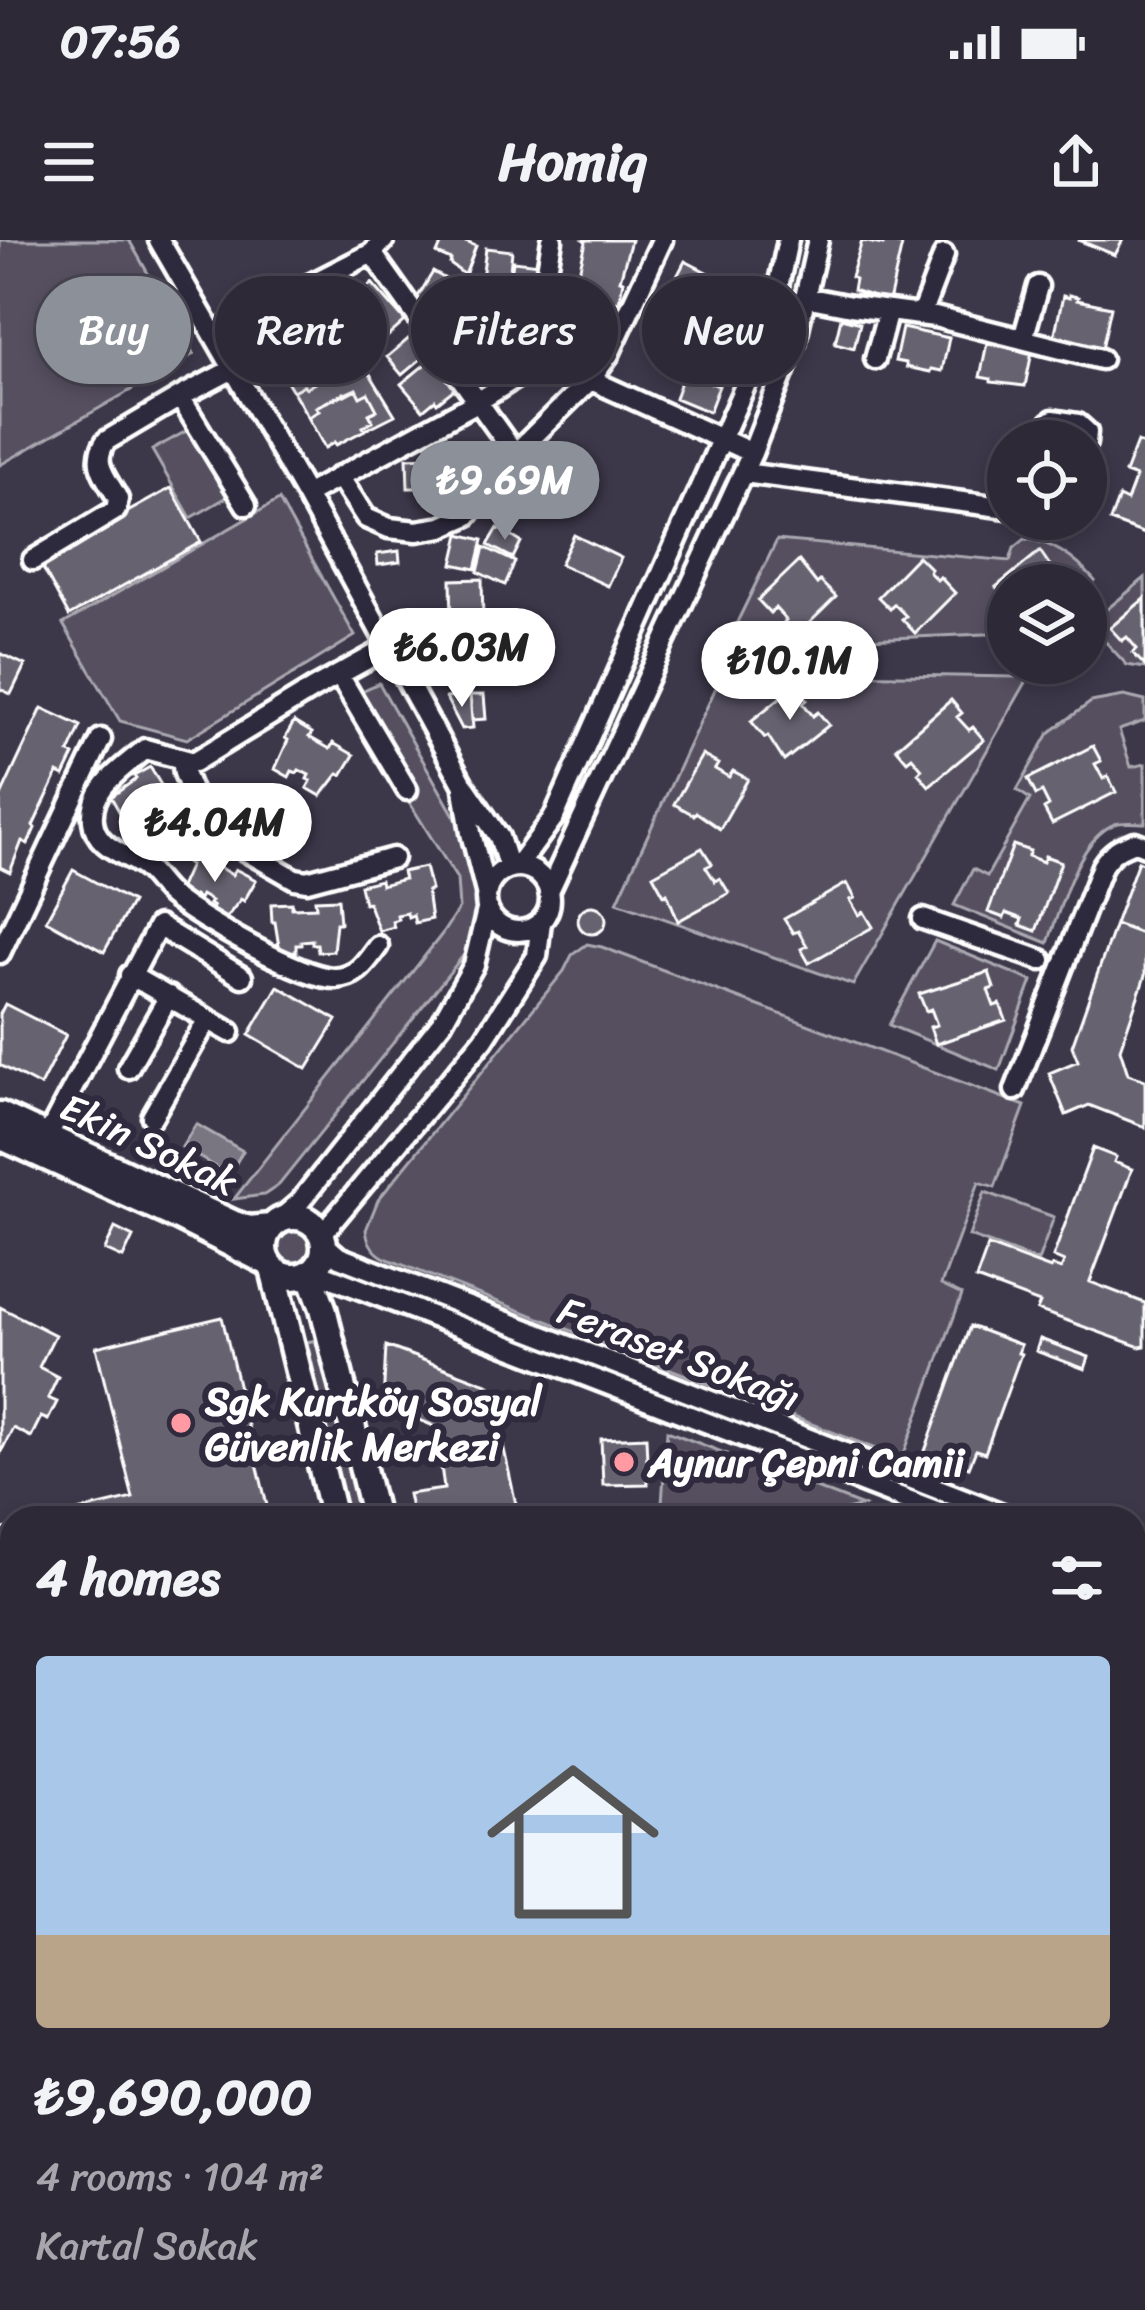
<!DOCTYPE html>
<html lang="en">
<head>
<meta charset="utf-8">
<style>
  :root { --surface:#2d2937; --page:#35313f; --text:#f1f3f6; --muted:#a7a6ad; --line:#484552; --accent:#8c9099 }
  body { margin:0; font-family:Sriracha,sans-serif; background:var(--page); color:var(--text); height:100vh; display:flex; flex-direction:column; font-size:45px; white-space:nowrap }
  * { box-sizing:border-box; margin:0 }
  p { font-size:39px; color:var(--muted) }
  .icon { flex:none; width:66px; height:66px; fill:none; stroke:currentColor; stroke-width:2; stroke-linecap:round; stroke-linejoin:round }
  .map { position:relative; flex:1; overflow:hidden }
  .drawer { position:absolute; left:0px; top:1266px; width:1146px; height:804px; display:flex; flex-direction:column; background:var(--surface); border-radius:36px 36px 0 0; box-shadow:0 6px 18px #0003,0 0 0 3px var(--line) }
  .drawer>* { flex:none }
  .banner { position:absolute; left:36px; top:36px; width:1074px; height:108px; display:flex; gap:24px }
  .controls { position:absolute; left:987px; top:180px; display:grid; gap:24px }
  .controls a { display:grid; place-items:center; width:120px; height:120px; border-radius:50%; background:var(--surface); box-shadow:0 6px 18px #0003,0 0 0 3px var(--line); font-size:60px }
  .price { position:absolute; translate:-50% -102px; padding:0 27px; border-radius:42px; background:#fff; color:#222; font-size:39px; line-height:78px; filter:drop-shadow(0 3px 6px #0008) }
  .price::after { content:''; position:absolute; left:50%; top:72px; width:36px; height:27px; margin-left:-18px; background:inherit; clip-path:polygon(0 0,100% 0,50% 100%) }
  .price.selected { background:var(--accent); color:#fff }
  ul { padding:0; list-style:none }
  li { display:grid; align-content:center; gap:24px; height:636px; padding:0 36px }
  li span { display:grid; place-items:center; height:372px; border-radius:12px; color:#555 }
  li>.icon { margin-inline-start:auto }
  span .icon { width:216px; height:216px; fill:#fffc; stroke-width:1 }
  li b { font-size:51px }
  h2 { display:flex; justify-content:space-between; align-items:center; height:144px; padding:0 36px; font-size:51px }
  .pill { padding:0 42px; border-radius:54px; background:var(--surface); box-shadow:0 6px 18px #0003,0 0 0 3px var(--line); font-size:42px; line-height:108px }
  .pill.selected { background:var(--accent); color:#fff }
  .status { display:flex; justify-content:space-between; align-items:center; height:84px; padding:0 60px; background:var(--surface); direction:ltr }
  .status svg { height:33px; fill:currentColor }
  header { display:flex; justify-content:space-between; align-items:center; height:156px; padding:0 36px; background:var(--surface); font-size:54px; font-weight:700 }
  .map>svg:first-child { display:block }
  .green { fill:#555060; stroke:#aaa8b0; stroke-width:3 }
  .water { fill:#797682; stroke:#afadb4; stroke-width:3 }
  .building { fill:#666270; stroke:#fff; stroke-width:3 }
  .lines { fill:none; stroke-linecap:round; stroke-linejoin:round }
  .minor-casing { stroke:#fff; stroke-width:27 }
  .major-casing { stroke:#fff; stroke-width:33 }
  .minor { stroke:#2f2a3d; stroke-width:18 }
  .major { stroke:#2f2a3d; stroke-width:24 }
  .poi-dot { fill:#ff9aa2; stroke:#2f2a3d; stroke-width:4.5 }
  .labels { text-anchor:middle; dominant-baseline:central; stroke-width:12; stroke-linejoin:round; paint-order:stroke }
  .street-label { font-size:39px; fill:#fff; stroke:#2f2a3d }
  .poi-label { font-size:39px; font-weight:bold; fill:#fff; stroke:#2f2a3d; text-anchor:start }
</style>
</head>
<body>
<div class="status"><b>07:56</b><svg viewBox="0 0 49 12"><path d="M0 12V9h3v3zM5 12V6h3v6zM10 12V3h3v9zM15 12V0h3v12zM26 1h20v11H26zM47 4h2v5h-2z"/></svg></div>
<header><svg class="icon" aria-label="menu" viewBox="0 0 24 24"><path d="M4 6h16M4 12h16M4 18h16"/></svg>Homiq<svg class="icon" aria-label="share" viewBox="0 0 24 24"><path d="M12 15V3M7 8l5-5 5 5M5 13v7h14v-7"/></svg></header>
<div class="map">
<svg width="1145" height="2070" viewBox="0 0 1145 2070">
  <rect width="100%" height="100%" fill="#3c3749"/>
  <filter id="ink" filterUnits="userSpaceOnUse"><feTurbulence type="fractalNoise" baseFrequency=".00833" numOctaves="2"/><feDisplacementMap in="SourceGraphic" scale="24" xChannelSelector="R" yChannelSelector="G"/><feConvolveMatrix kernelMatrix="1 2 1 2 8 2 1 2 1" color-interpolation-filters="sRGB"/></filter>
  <g filter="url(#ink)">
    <!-- green -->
    <path class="green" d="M0 0H129L194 114 0 225Z
      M190 189 229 256 191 278 152 210Z
      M279 260 355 396 187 499 120 481 63 384Z
      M1025 299C1053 302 1077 320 1095 341L1086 349V345H1008V393L726 405 777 300 1010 321 1014 308Z
      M1145 338V428L1127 425 1089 384Z
      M1016 426 1029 437 853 745 617 662 723 432 1015 437Z
      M379 443 485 630C491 656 489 672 479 696L279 945 264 955 234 959 442 694 459 668 457 639 345 459Z
      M1124 456 1145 461V481L1119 490 1131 527 1145 524V583C1137 583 1123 581 1115 584 1078 598 1060 669 1048 703L954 665 973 629 987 636 1030 559 1017 550 1049 493 1091 462Z
      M935 701 1032 741 999 830 889 785Z
      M587 704 602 707 1025 866 995 947 979 942 941 1045 962 1055 902 1219 385 1018C374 1012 368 1004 366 990L378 960 564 731 572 715Z
      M985 952 1054 977 1038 1021 969 996Z
      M277 1007a17 17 0 1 1 34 0a17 17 0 1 1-34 0Z
      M321 1099 363 1278H348L307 1102Z
      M667 1191 863 1266 813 1278H661Z
      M1145 1475V1922H1134V1512Z
      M1134 1926H1145V2070H1009L1013 2058H1134Z
      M0 2043 12 2047V2058H46L83 2070H0Z"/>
    <!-- water -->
    <path class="water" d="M273 560 313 582 302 603 262 580Z
      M196 884 243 911 229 935 182 907Z"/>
    <!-- building -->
    <path class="building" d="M443 0H461L476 6 465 35 450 24 451 20 437 14Z
      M584 0H631L620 40 623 41 619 62 603 59V62L574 53 586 2Z
      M1078 0H1123L1115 15Z
      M862 1 883 5 884 1 902 5 889 62 853 50 855 39 851 37Z
      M486 8 512 11 508 50 481 46Z
      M513 21 540 24 537 45 510 42Z
      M685 21 720 39 708 62 673 44Z
      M433 32 453 43 432 76 417 58Z
      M372 43 405 81 378 105 368 93 365 96 350 78 352 75 344 66Z
      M669 49 697 63 684 88 656 73Z
      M507 50 536 56 530 91 500 85 503 69 497 67 499 55 506 56Z
      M1069 55 1078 57 1077 60 1111 67 1102 108 1059 101 1054 97 1063 56 1069 58Z
      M458 56 470 69 445 93 432 80Z
      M841 78 860 83 854 108 835 103Z
      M339 83 395 175 365 190 363 187 373 181 369 174 377 170 368 153 360 157 356 149 345 155 344 153 316 167 319 171 308 177 293 151 304 145 306 148 334 132 332 129 342 124 338 117 348 113 336 94 327 99 323 93Z
      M690 88 737 101 729 133 681 120Z
      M902 88 949 98 942 131 931 129 930 132 906 127V123L895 121Z
      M420 89 435 107 402 135 387 117Z
      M323 93 327 99 336 94 348 113 338 117 342 124 332 129 334 132 306 148 304 145 293 151 274 120 285 113 284 111Z
      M987 103 1032 112 1025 146 991 142V139L980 137Z
      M434 117 458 146 437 163 435 160 423 170 401 144Z
      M684 133 719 146 709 172 675 158Z
      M356 149 360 157 368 153 377 170 369 174 373 181 363 187 365 190 336 205 335 202 325 208 308 177 319 171 316 167Z
      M1137 202 1145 206V294L1110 281 1119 257 1127 261 1136 237 1125 233Z
      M431 217 432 248H408L407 218Z
      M532 227 547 236 537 254 522 244Z
      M171 248 201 302 69 376 39 321Z
      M498 288 521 302 513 318 488 305Z
      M460 294 483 300 476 329 453 324Z
      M574 295 621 318 608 346 560 324Z
      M484 307 515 322 505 345 478 332Z
      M399 311 400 322 378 325 377 314Z
      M1040 311 1057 336 1060 334 1069 345H1008L1007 360 996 347Z
      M918 316 931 329 929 332 937 340 940 337 955 353 915 393 902 379 906 376 894 364 890 369 878 357Z
      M799 321 817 344 820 341 836 357 795 397 783 384 786 380 775 368 770 373 758 360Z
      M482 339 483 381 452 382 451 340Z
      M1145 358V426L1133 413 1137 409 1127 397 1122 401 1110 388Z
      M503 384 505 402 480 405 478 386Z
      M464 397 465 425 436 426 434 398Z
      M0 413 25 425 11 454 0 449Z
      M796 445 807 460 803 463 813 476 818 472 829 485 784 521 768 496 765 498 751 481Z
      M470 455 473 488 462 489 446 458Z
      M470 455H484L486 479 472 480Z
      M951 460 962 473 957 477 969 490 973 487 984 500 929 546 918 533 922 529 912 517 907 521 896 508Z
      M42 468 81 486 69 513 74 515 64 536 58 533 33 586 35 588 28 604 22 601 10 632 0 627V558Z
      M294 482 312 493 309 497 330 509 333 503 354 515 342 535 338 534 321 556 307 548 311 541 307 539 309 535 299 530 297 533 292 531 289 537 275 529 288 500 285 498Z
      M1093 506 1101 521 1095 524 1103 539 1108 536 1116 552 1052 584 1044 569 1049 566 1042 552 1036 555 1028 539Z
      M702 515 718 524 715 529 729 537 733 531 748 539 720 589 696 572 694 575 674 564Z
      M150 527 161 545 156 547 168 568 174 564 185 585 165 596 163 593 137 604 129 590 136 586 133 582 136 580 131 570 128 572 125 568 119 571 111 557 136 539 134 536Z
      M1013 605 1030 611 1028 616 1043 622 1045 616 1061 622 1036 691 1020 685 1022 679 1006 673 1004 678 988 672Z
      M196 608 214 618 212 623 232 635 235 629 256 640 244 661 241 659 223 682 210 674 213 667 209 664 211 661 201 655 199 659 194 656 191 662 177 654 190 625 187 624Z
      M702 608 712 624 706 627 715 641 720 638 729 653 678 681 667 653 664 655 653 635Z
      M1138 621 1145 624V695L1115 684Z
      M425 627 431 650 427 651 431 679 415 683 413 675 408 677 407 673 397 675 398 679 392 681 394 687 379 691 368 662 364 663 360 645 380 640 381 645 404 639 402 632Z
      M73 630 132 662 104 712 46 680Z
      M847 643 855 658 850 660 859 675 864 672 873 687 809 723 801 709 807 706 798 691 793 693 784 679Z
      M338 659 340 683H336L333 711 318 712 317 704H312V700L301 701V705H296V712L280 713 275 682H272L271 664 292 663V668L316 667 315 660Z
      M578 680a14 14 0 1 1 28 0a14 14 0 1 1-28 0Z
      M1115 684 1145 695V736L1120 809 1128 834 1145 840V887L1089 865 1066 875 1049 833 1078 821 1072 806Z
      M989 732 994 748 988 750 994 766 1000 764 1006 780 936 804 930 787 937 785 931 769 926 771 919 754Z
      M278 746 337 780 307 829 249 795Z
      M5 764 66 795 40 846 0 825V774Z
      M1093 908 1116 917 1114 922 1132 929 1090 1042 1145 1063V1106L1140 1107 1037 1070 1040 1063 976 1039 988 1006 1051 1029 1052 1026 1061 1029 1064 1022 1053 1017Z
      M115 988 133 997 123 1018 105 1010Z
      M0 1067 55 1095 39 1127 58 1137 48 1158 57 1162 48 1180 41 1177 31 1197 13 1188 0 1214Z
      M222 1077 270 1278H49L133 1258 96 1107Z
      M970 1086 1021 1105 1018 1113 1021 1114 985 1213 976 1210 969 1227 956 1222 953 1231 935 1224 938 1216 925 1211Z
      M1040 1099 1089 1117 1085 1129 1036 1111Z
      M386 1106 490 1145 519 1278H413L408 1254 444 1249 436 1187 383 1164Z
      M646 1197 648 1244 603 1245 601 1199Z
      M12 1287V1463L0 1466V1290Z
      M0 1723 5 1743 12 1741V1774L9 1775 12 1789V1850L0 1853Z
      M1134 1984 1145 1985V2065L1043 2061V2058H1134Z
      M733 2058H742L745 2070H708L707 2065Z
      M853 2058H909L911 2070H856Z"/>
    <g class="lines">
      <!-- minor casing -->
      <g class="minor-casing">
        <path id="minor" d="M159 0 306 255 463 544 499 597 509 628
          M372 13 515 214
          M805 57 851 66 935 77 1101 119
          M921 75 944 15
          M213 94 372 13 384 0
          M1023 99 1038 46
          M875 119 888 71
          M526 132 540 72 552 0
          M180 157 246 265
          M1045 201 1046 187 1053 180 1078 184 1087 192 1086 203
          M744 233 1008 268
          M339 236 366 278 389 288 417 291 442 287 467 276 515 214 591 139 609 114 662 0
          M306 255 479 161 545 119 752 213
          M33 320 116 270 118 259C108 239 90 224 106 201L180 157 233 129
          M339 435 407 550
          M182 520 184 533 206 588 295 639 307 641 393 618
          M464 549 471 593 486 652
          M486 659a32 32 0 1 1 64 0a32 32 0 1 1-64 0Z
          M517 627 554 577 768 94 788 0
          M549 651 752 213 795 103 818 0
          M923 679 1041 720
          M378 706C366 722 358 737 336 738 304 740 198 678 171 656 162 649 155 637 146 629 128 614 96 609 93 581 90 547 123 528 145 509L194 522 313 449 389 407
          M0 713 101 499
          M130 735 230 792
          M128 828 169 756
          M1015 850 1102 626C1111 612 1120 607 1135 602L1145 606
          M152 877 208 779
          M47 897 158 686 242 737
          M278 981 299 963 442 782 474 725 487 670
          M322 994 484 799 537 716 541 681
          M324 1004 339 1017 1013 1278
          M314 1031 954 1278
          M1134 1368 1145 1332
          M1134 1454 1145 1417
          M0 1528 12 1525
          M0 1640 12 1635
          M1134 1658 1145 1661
          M0 1991 12 1969
          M0 2024 12 2028
          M101 2058 137 2070
          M176 2058 213 2070
          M960 2070 962 2058
          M983 2070 985 2058"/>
      </g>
      <!-- major casing -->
      <g class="major-casing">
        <path id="major" d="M0 875 232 983 249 989 271 987
          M0 896 180 978 267 1022
          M264 1007a30 30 0 1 1 60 0a30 30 0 1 1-60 0Z
          M273 1029 334 1278
          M310 1033 323 1068 375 1278
          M508 2058 511 2070
          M559 2058 562 2070"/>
      </g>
      <!-- minor -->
      <use href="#minor" class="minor"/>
      <!-- major -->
      <use href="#major" class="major"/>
    </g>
  </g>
  <!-- markers -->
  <g class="poi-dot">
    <circle cx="181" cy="1183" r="12"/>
    <circle cx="624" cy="1222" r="12"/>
  </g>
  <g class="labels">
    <!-- street labels -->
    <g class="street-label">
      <text transform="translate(149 904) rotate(25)">Ekin Sokak</text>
      <text transform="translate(679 1114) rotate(21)">Feraset Sokağı</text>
    </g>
    <!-- poi labels -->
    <g class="poi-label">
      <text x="205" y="1161">Sgk Kurtköy Sosyal<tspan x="205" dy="45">Güvenlik Merkezi</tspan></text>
      <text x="648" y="1222">Aynur Çepni Camii</text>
    </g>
  </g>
</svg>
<div class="controls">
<a><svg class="icon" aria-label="locate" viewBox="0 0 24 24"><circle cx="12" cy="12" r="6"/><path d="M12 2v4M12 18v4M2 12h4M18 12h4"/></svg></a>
<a><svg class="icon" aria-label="layers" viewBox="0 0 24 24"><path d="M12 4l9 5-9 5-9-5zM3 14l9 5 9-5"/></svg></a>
</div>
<b class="price selected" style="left:505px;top:303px">₺9.69M</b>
<b class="price" style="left:462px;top:470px">₺6.03M</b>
<b class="price" style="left:790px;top:483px">₺10.1M</b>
<b class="price" style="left:215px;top:645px">₺4.04M</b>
<div class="banner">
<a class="pill selected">Buy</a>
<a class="pill">Rent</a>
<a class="pill">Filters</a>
<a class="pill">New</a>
</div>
<section class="drawer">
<h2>4 homes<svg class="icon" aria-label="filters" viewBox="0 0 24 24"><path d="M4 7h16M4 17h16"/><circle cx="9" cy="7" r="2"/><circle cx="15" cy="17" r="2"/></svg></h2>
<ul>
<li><span style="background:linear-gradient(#a9c7e8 75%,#b9a48a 0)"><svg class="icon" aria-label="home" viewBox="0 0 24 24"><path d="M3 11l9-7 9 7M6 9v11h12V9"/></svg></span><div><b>₺9,690,000</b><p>4 rooms · 104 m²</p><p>Kartal Sokak</p></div></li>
</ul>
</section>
</div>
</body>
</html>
